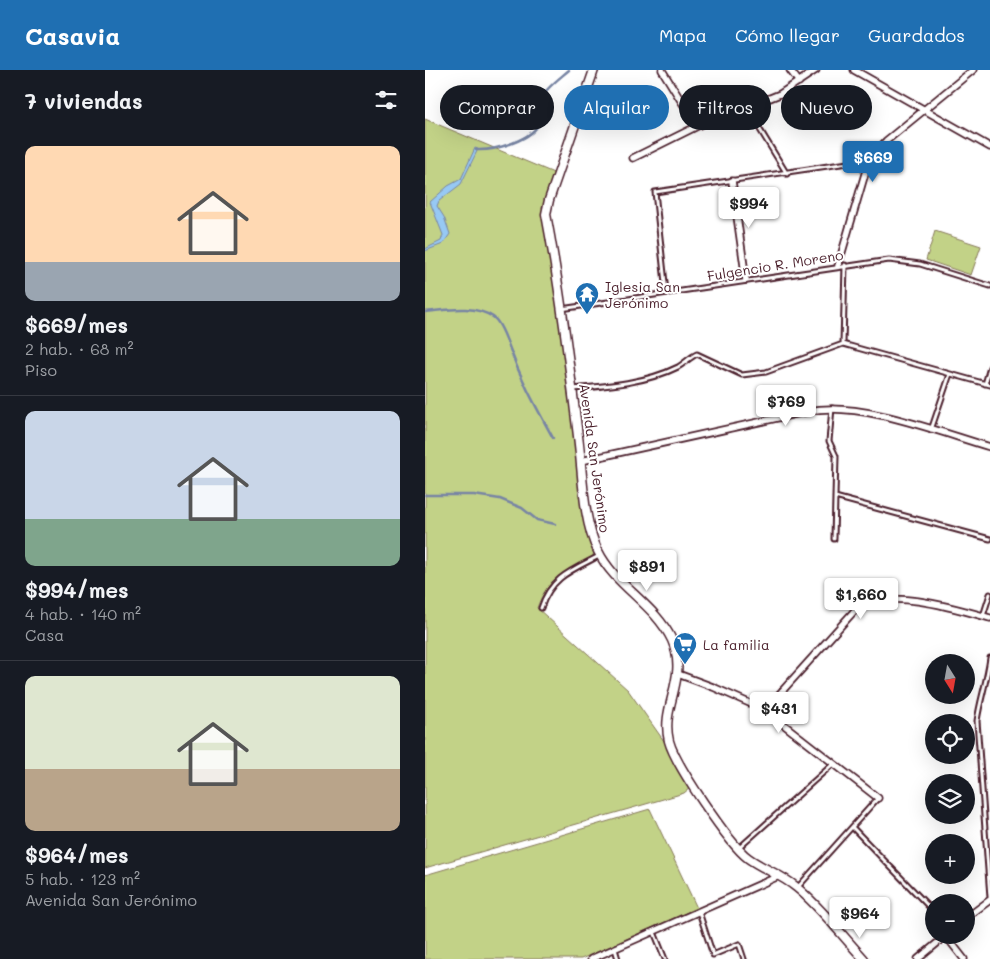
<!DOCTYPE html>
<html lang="es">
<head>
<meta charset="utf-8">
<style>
  :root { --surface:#171b24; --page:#20242c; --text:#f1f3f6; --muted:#9ea1a6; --line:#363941; --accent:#1f6fb2 }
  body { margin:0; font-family:Mali,sans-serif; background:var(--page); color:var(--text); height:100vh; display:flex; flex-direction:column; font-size:19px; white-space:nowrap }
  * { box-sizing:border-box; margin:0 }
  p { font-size:16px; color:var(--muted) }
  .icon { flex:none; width:28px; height:28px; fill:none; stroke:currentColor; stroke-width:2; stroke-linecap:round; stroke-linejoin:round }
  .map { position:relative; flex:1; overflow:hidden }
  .panel { display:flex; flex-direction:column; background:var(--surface); width:425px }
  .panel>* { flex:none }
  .top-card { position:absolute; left:15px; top:15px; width:475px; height:45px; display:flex; gap:10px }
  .needle { width:32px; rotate:169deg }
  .fabs { position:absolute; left:500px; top:584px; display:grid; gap:10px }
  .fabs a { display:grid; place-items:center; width:50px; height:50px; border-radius:50%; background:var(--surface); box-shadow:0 5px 20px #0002; font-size:25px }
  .price { position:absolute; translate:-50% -42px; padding:0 11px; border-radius:5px; background:#fff; color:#222; font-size:16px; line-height:32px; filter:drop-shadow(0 1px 2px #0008) }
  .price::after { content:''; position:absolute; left:50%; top:30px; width:15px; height:11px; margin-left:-8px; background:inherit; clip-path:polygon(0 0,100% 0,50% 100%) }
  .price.selected { background:var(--accent); color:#fff }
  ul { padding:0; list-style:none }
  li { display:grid; align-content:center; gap:10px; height:265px; padding:0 25px }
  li+li { border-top:1px solid var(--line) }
  li span { display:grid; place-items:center; height:155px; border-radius:10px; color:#555 }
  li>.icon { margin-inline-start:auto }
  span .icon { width:90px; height:90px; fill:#fffc; stroke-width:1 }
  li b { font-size:21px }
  h2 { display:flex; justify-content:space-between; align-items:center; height:60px; padding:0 25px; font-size:21px }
  .tag { padding:0 18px; border-radius:22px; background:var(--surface); box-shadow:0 5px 20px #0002; font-size:18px; line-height:45px }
  .tag.selected { background:var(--accent); color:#fff }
  header { display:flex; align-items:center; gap:30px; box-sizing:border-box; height:70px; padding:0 25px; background:var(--accent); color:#fff }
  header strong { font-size:24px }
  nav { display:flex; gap:28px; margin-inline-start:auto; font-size:18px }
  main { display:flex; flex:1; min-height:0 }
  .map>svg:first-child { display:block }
  .green { fill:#c2d287; stroke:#867859 }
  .water { fill:#97c9f4; stroke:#7885a4 }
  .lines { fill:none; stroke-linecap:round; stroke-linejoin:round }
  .stream { stroke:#7885a4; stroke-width:2.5 }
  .service-casing { stroke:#4a1f2b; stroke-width:7 }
  .minor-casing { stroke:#4a1f2b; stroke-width:9 }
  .tertiary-casing { stroke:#4a1f2b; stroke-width:11 }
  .service { stroke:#fff; stroke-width:3 }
  .minor { stroke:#fff; stroke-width:5.5 }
  .tertiary { stroke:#fff; stroke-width:8 }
  .labels { text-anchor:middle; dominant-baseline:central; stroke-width:4; stroke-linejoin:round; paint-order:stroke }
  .street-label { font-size:14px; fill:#4a1f2b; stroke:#fff }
  .poi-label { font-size:14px; fill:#4a1f2b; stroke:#fff; text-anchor:start }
</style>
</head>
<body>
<header>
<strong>Casavia</strong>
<nav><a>Mapa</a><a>Cómo llegar</a><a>Guardados</a></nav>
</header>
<main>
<section class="panel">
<h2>7 viviendas<svg class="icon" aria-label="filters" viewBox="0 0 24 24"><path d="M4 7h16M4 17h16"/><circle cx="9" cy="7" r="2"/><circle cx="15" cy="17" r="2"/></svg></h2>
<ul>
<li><span style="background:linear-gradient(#ffd9b3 75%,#9aa5b1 0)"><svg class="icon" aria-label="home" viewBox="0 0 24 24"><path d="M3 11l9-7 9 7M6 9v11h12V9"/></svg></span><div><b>$669/mes</b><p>2 hab. · 68 m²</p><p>Piso</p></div></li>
<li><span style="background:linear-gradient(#c9d6e8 70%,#7fa58c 0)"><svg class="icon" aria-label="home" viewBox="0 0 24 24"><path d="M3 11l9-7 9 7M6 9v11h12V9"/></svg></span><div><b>$994/mes</b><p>4 hab. · 140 m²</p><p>Casa</p></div></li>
<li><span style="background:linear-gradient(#dfe7d0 60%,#b9a48a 0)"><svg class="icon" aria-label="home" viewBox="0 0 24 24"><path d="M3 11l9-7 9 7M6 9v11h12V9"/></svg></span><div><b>$964/mes</b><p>5 hab. · 123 m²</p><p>Avenida San Jerónimo</p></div></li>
</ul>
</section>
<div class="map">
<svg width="565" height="889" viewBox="0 0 565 889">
  <rect width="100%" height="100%" fill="#fff"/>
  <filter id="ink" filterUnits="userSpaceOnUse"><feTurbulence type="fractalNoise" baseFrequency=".02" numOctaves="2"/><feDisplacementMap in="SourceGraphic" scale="10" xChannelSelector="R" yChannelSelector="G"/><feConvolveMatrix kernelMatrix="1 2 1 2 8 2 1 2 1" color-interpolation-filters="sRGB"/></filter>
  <g filter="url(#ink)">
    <!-- green -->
    <path class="green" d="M0 49 131 104 121 164 145 324 159 446 163 467 169 481 168 486C142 503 123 506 112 538L203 620 241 674 265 718 259 723 0 798Z
      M510 161 556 176 546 205 501 190Z
      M225 739 272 838 156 889H0V805Z"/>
    <!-- water -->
    <path class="water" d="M50 78 53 79 36 114 14 131 12 136 19 147 25 164 18 174 0 181V179L16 171 18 165 5 132 23 116 36 109Z"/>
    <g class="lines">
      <!-- stream -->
      <path class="stream" d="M51 80C69 81 109 70 115 51 118 44 112 36 116 28 121 18 135 8 144 0
        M0 242C22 240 48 234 68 247 75 252 80 266 83 274 96 310 110 335 128 368
        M0 425H49L75 429 97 438 112 450 130 454"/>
      <!-- service casing -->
      <g class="service-casing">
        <path id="service" d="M320 35 362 104
          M241 222 230 122 443 90
          M136 239 464 190 495 194 565 216
          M418 274 420 195
          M560 314 565 297
          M147 319C183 316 221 313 253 297 260 293 265 287 272 284L317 305 341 302 418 274 565 315
          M407 338 404 371 411 386 409 469
          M506 360 525 304
          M410 427 565 469
          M116 538C126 507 147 500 174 486
          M558 546 565 524
          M565 588C562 611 555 630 552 651L565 827
          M428 758 509 842
          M314 778 408 694
          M373 817 453 728
          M274 842 288 885 314 874 319 889
          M229 862 240 889
          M190 879 193 889"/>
      </g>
      <!-- minor casing -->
      <g class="minor-casing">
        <path id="minor" d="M237 0 263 42 276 54
          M365 0 374 12
          M429 0 565 77
          M208 88 313 36 330 34 355 24 391 0
          M307 111 321 210
          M413 196 444 90 461 71 548 0
          M156 391 384 341C435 331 514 362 565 377
          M253 604 288 617 340 640 453 728
          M340 640 431 539C463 517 530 538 565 548
          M541 848 565 830
          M521 866 539 889
          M166 889 354 806
          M493 889 522 865"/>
      </g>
      <!-- tertiary casing -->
      <g class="tertiary-casing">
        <path id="tertiary" d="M169 0 124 130 121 144C135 218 144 292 153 366 158 402 157 449 173 481 190 516 230 534 247 570 264 608 235 636 244 671 250 694 304 774 323 788 338 799 357 805 371 817 396 837 417 866 439 889"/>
      </g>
      <!-- service -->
      <use href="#service" class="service"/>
      <!-- minor -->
      <use href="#minor" class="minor"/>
      <!-- tertiary -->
      <use href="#tertiary" class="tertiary"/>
    </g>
  </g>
  <!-- icons -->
  <defs>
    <g id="temple-pin" transform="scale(1.25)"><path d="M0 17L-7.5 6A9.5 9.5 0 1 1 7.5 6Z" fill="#1f6fb2" stroke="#fff"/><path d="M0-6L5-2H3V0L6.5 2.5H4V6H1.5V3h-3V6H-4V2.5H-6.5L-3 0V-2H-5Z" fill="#fff"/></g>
    <g id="supermarket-pin" transform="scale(1.25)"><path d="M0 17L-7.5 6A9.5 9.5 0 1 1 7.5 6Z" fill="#1f6fb2" stroke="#fff"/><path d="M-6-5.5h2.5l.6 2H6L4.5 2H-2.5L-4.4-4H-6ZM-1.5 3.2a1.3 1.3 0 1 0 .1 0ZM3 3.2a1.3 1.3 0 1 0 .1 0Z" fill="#fff"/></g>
  </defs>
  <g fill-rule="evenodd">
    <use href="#temple-pin" x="162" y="224"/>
    <use href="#supermarket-pin" x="260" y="574"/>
  </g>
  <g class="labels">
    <!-- street labels -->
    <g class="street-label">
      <text transform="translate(350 195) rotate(-9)">Fulgencio R. Moreno</text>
      <text transform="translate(170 388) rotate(82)">Avenida San Jerónimo</text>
    </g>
    <!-- poi labels -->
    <g class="poi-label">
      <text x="180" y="216">Iglesia San<tspan x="180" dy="16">Jerónimo</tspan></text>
      <text x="278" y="574">La familia</text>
    </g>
  </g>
</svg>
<div class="fabs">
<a><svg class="needle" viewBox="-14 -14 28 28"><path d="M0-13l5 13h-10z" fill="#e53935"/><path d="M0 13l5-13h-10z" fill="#9ea1a6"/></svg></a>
<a><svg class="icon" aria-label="locate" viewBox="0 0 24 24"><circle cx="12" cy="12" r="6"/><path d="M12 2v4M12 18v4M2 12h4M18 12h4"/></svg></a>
<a><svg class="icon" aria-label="layers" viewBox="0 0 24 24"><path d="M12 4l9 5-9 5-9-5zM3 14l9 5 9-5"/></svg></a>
<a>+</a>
<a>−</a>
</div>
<b class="price selected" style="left:448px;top:113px">$669</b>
<b class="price" style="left:324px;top:159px">$994</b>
<b class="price" style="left:361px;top:357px">$769</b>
<b class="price" style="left:222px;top:522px">$891</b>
<b class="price" style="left:436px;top:550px">$1,660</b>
<b class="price" style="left:354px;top:664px">$431</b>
<b class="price" style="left:435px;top:869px">$964</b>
<div class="top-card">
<a class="tag">Comprar</a>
<a class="tag selected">Alquilar</a>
<a class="tag">Filtros</a>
<a class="tag">Nuevo</a>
</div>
</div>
</main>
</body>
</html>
